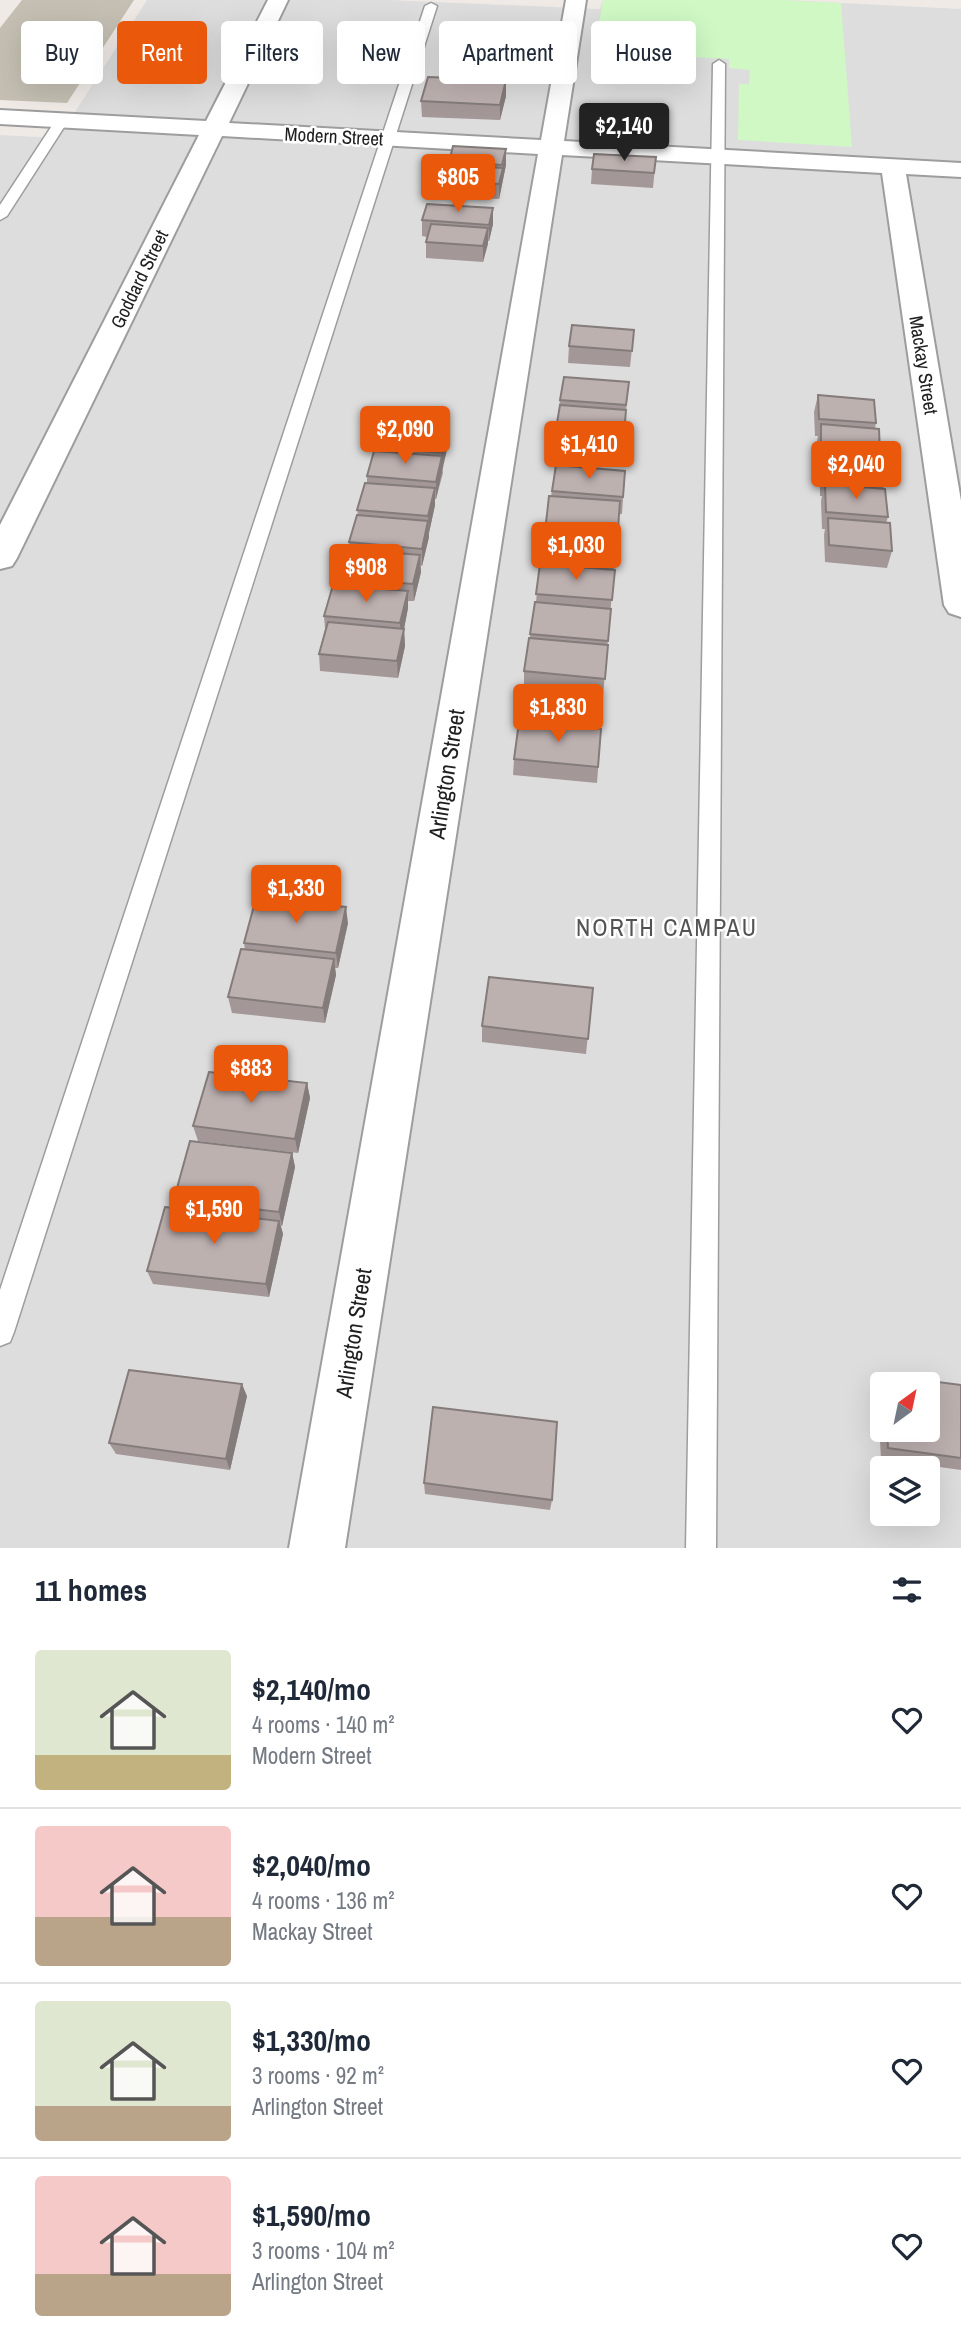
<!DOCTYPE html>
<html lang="en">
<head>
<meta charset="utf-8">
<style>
  :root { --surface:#fff; --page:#f2f2f3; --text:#1f2937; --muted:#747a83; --line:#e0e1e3; --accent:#ea580c }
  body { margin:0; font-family:"Archivo Narrow",sans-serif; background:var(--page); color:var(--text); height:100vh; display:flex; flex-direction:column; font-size:26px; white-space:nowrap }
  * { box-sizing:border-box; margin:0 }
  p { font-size:23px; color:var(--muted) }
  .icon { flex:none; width:38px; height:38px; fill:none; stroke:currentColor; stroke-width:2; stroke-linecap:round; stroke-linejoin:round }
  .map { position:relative; height:1548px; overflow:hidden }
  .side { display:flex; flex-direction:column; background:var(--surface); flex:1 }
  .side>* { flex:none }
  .top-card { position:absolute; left:21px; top:21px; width:920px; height:63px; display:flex; gap:14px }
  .needle { width:46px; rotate:33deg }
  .controls { position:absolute; left:870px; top:1372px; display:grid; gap:14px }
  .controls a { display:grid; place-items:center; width:70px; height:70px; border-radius:7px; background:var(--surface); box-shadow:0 7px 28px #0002; font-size:35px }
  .price { position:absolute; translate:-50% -60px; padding:0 16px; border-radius:7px; background:var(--accent); color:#fff; font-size:23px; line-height:46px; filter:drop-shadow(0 2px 4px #0008) }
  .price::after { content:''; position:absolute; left:50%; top:42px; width:21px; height:16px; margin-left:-10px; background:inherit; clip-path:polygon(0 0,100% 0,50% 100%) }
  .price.on { background:#222; color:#fff }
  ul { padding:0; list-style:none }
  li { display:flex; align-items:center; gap:21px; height:175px; padding:0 35px }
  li+li { border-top:2px solid var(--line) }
  li span { display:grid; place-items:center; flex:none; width:196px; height:140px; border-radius:7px; color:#555 }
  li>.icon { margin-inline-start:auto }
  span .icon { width:84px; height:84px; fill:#fffc; stroke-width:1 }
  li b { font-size:30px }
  h2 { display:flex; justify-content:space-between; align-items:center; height:84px; padding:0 35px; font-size:30px }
  .tag { padding:0 24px; border-radius:7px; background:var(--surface); box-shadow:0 7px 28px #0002; font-size:24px; line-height:63px }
  .tag.on { background:var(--accent); color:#fff }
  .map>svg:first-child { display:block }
  .residential { fill:#dedddd; fill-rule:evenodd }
  .construction { fill:#c4bfb2 }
  .park { fill:#cff8c5 }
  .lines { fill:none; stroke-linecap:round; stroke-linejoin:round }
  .service-casing { stroke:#9d9d9d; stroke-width:3 }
  .minor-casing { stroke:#9d9d9d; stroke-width:4 }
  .service { fill:#fff; fill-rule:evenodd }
  .minor { fill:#fff; fill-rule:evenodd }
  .wall { fill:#a39897; fill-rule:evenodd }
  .shaded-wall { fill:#847c7b }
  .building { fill:#bdb1b0; stroke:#847c7b; stroke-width:2 }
  .labels { text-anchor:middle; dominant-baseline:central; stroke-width:5; stroke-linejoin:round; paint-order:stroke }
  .far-street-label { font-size:19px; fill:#202020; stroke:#fff }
  .street-label { font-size:23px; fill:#202020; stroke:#fff }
  .neighbourhood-label { font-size:24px; letter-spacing:2px; fill:#535353; stroke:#fff }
</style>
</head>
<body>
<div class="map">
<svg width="961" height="1548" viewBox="0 0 961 1548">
  <rect width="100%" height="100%" fill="#f0eae6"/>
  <!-- residential -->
  <path class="residential" d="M147 0H389L600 9 603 0H782L961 9V1548H0V135L58 138ZM882 1384H928V1430H882ZM882 1468H928V1514H882Z"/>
  <!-- construction -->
  <path class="construction" d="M22 0H134L67 103 0 100V28Z"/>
  <!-- park -->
  <path class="park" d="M603 0H782L841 3 852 147 738 140 739 84H749L750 70 729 68V59L594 52Z"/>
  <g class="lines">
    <!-- service casing -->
    <g class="service-casing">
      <path id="service" d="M431 3 437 6 14 1332 10 1342 0 1346V1290L425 6Z
        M719 60 725 64 716 1548H686L713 64Z
        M62 117 68 121 7 216 0 220V205L57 118Z"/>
    </g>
    <!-- minor casing -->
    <g class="minor-casing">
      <path id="minor" d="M268 0H288L229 123 541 140 566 0H586L564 141 961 163V177L906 174 961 501V617L949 613 944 605 882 173 562 155 345 1548H289L538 154 222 136 17 558 12 566 0 569V525L199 135 0 124V110L206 121Z"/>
    </g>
    <!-- service -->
    <use href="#service" class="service"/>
    <!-- minor -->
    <use href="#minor" class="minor"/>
  </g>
  <!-- wall -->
  <path class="wall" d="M506 96 500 120 422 117 421 101Z
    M656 157 653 188 591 184 592 169Z
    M449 162 506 165 499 199 435 196V180L449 165Z
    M493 208V224L489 241H488L483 262 426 258V242L427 237 422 236V220Z
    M634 330 630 367 568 363 569 346Z
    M629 382 622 451 556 446V429L560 400Z
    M818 395 876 423 875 428 880 453 879 458 884 484 883 489 888 517 886 523 892 551 887 568 825 562 824 535 825 529H822L821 501 822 496H820V470L821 465H818L817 441 818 436H815L814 412Z
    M447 428 448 445 442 467 443 473 436 499H435V505L429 533V537L422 566 420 565 421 572 414 601H408V608L404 629 405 646 398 678 320 671 319 654 325 629 324 616 340 586 339 578 350 549 349 542 358 515 357 510 367 483V476L374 451V447Z
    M625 471 622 514H619L603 696 524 688V671L536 602 540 559 546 523 552 491Z
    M601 729 597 783 513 775 514 759Z
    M348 923 338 968H335L336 975 325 1023 232 1013 228 997 245 950 244 943Z
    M593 988 586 1054 482 1042V1026Z
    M307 1083 310 1098 298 1153 198 1141 193 1126Z
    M292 1153 295 1167 282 1226H281L283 1234 269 1297 153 1284 147 1271 177 1209 174 1199Z
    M884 1375 961 1385V1470L881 1459 877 1387ZM882 1384H928V1430H882Z
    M247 1396 230 1470 116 1454 109 1443Z
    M424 1483 552 1500 550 1510 425 1494Z"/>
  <!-- shaded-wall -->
  <path class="shaded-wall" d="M506 80V96L500 120V105Z
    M506 149V165L499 199V184Z
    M493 208V224L489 241V225Z
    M488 228V244L483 262V246Z
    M447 428 448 445 436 499V482Z
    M435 488V505L429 533 428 516Z
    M428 521 429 537 422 566V549Z
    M420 555 421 572 414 601 413 584Z
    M408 591V608L404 629 405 646 398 678 397 661 401 640 400 623Z
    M346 907 348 923 338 968 336 953Z
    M334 959 336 975 325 1023 323 1008Z
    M307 1083 310 1098 298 1153 295 1139Z
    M292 1153 295 1167 282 1226 279 1212Z
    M279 1221 283 1234 269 1297 266 1284Z
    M242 1384 247 1396 230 1470 226 1459Z"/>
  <!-- building -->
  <path class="building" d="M428 77 506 80 500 105 421 101Z
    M453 146 506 149 502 165 449 162Z
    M594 154 656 157 654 173 592 169Z
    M440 164 503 168 499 184 435 180Z
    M427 204 493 208 489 225 422 220Z
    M431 224 488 228 483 246 426 242Z
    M572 325 634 330 632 351 569 346Z
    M564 377 629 382 626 405 560 400Z
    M818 395 874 400 876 423 819 419Z
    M560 405 626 410 624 434 556 429Z
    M381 423 447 428 442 453 374 447Z
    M821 424 879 429 880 453 821 448Z
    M374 451 442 456 436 482 367 476Z
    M823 453 882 458 884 484 824 479Z
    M556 465 625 471 623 497 552 491Z
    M365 483 435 488 428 516 357 510Z
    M825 484 885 489 888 517 826 512Z
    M549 496 620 501 618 529 546 523Z
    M357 515 428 521 422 549 349 542Z
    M828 518 890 523 892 551 829 545Z
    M544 531 617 537 614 565 540 559Z
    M347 549 420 555 413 584 339 578Z
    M540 564 615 570 612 600 536 594Z
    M333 585 408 591 400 623 324 616Z
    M535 602 611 609 608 641 530 634Z
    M328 622 404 629 397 661 319 654Z
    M529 638 608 645 605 679 524 671Z
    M519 722 601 729 598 767 514 759Z
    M256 898 346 907 336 953 244 943Z
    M241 949 334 959 323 1008 228 997Z
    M489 977 593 988 588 1039 482 1026Z
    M209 1072 307 1083 295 1139 193 1126Z
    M190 1141 292 1153 279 1212 174 1199Z
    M165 1207 279 1221 266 1284 147 1271Z
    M129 1370 242 1384 226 1459 109 1443Z
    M884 1375 961 1385V1458L888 1448 887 1430H928V1384H885Z
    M433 1407 557 1422 552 1500 424 1483Z"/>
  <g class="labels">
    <!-- far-street labels -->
    <g class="far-street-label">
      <text transform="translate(334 136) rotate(3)">Modern Street</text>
      <text transform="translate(139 279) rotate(-64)">Goddard Street</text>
      <text transform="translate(924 365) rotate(81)">Mackay Street</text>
    </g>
    <!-- street labels -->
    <g class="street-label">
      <text transform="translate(446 774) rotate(-81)">Arlington Street</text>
      <text transform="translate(353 1333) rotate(-81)">Arlington Street</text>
    </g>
    <!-- neighbourhood labels -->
    <g class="neighbourhood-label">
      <text x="667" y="927">NORTH CAMPAU</text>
    </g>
  </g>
</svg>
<div class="controls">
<a><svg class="needle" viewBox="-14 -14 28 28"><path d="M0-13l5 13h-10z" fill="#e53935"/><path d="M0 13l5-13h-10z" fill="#747a83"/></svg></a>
<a><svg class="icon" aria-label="layers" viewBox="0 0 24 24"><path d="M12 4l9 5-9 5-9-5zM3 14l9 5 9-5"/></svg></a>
</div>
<b class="price on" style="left:624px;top:163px">$2,140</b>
<b class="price" style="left:458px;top:214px">$805</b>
<b class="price" style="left:405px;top:466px">$2,090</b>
<b class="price" style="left:589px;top:481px">$1,410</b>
<b class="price" style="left:856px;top:501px">$2,040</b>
<b class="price" style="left:576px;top:582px">$1,030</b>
<b class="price" style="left:366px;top:604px">$908</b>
<b class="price" style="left:558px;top:744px">$1,830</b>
<b class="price" style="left:296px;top:925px">$1,330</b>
<b class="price" style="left:251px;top:1105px">$883</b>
<b class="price" style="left:214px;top:1246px">$1,590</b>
<div class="top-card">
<a class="tag">Buy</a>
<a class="tag on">Rent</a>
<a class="tag">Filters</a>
<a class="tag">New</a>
<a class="tag">Apartment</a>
<a class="tag">House</a>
</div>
</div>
<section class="side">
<h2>11 homes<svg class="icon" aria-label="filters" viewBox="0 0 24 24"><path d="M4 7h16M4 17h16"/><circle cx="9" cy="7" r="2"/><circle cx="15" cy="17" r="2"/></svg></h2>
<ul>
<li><span style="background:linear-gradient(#dfe7d0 75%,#c2b280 0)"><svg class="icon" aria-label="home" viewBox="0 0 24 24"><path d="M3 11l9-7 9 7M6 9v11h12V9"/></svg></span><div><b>$2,140/mo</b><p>4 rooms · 140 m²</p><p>Modern Street</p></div><svg class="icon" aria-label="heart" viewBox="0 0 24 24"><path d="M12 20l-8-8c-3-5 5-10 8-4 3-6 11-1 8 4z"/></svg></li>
<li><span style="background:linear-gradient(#f6c9c9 65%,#b9a48a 0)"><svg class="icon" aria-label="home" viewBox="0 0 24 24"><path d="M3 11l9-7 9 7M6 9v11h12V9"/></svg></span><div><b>$2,040/mo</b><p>4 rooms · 136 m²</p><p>Mackay Street</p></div><svg class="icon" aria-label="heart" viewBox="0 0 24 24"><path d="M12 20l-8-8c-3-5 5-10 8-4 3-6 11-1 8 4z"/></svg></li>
<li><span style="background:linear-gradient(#dfe7d0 75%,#b9a48a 0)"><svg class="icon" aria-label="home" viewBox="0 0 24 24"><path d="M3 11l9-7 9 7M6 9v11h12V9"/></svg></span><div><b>$1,330/mo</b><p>3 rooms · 92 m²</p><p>Arlington Street</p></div><svg class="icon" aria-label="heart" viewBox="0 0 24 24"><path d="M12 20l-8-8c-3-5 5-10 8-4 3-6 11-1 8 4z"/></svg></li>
<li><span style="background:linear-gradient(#f6c9c9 70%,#b9a48a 0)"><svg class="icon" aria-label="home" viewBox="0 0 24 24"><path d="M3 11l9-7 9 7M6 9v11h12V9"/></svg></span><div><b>$1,590/mo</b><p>3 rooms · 104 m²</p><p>Arlington Street</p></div><svg class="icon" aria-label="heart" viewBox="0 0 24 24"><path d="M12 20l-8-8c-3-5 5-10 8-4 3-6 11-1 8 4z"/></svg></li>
</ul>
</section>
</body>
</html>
